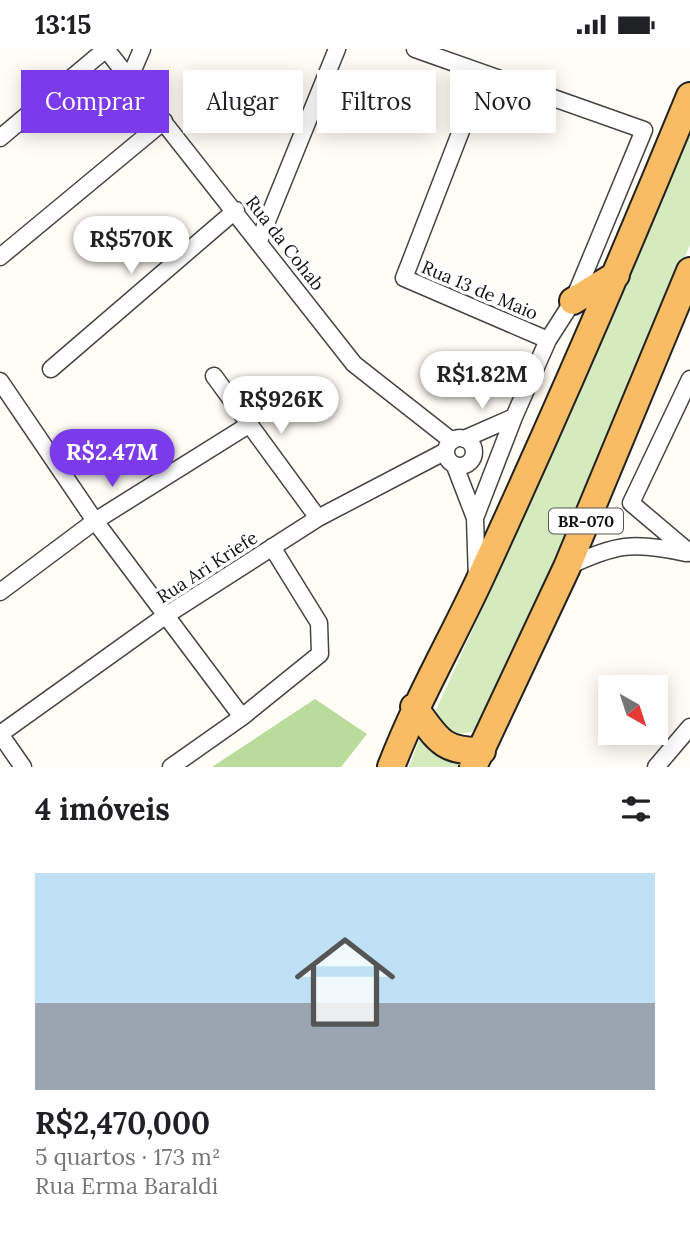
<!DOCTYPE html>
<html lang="pt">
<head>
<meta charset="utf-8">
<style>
  :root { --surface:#fff; --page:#f6f6f6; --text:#202124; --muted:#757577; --line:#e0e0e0; --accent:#7c3aed }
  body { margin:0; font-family:Lora,serif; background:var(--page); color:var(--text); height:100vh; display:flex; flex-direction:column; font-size:26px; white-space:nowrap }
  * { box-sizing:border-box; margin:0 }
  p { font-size:23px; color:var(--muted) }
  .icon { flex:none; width:38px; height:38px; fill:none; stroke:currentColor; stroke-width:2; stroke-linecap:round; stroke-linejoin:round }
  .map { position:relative; height:718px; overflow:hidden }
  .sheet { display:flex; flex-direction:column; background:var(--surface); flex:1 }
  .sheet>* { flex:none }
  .guide { position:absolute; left:21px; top:21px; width:649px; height:63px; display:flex; gap:14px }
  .needle { width:46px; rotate:141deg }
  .controls { position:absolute; left:598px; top:626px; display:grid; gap:14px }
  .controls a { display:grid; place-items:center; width:70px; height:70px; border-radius:0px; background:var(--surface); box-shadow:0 4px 18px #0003; font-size:35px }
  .price { position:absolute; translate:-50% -60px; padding:0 16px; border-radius:24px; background:#fff; color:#222; font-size:23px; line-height:46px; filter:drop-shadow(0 2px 4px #0008) }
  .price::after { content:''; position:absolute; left:50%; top:42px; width:21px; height:16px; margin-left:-10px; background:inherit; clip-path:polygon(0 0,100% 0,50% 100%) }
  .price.on { background:var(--accent); color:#fff }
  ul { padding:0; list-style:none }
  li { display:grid; align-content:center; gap:14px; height:371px; padding:0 35px }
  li+li { border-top:2px solid var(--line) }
  li span { display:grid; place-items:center; height:217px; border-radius:0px; color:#555 }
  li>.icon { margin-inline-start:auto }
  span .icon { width:126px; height:126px; fill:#fffc; stroke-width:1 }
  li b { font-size:30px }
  h2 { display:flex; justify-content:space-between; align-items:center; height:84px; padding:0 35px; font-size:30px }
  .tag { padding:0 24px; border-radius:0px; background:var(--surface); box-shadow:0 4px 18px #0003; font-size:24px; line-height:63px }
  .tag.on { background:var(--accent); color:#fff }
  .status { display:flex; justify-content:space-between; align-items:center; height:49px; padding:0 35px; background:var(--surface); direction:ltr }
  .status svg { height:19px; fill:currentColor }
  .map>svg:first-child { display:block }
  .green { fill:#d5ebbd }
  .forest { fill:#b9dc9c }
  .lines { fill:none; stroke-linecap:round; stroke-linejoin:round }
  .minor-casing { stroke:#444; stroke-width:19 }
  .trunk-casing { stroke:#222; stroke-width:30 }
  .minor { stroke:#fff; stroke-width:16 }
  .trunk { stroke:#f7bc64; stroke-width:26 }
  .labels { text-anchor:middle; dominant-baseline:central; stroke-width:7; stroke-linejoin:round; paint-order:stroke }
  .shield { fill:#fff; stroke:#585858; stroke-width:2 }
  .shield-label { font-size:16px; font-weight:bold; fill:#111 }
  .street-label { font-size:18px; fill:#111; stroke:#fff }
</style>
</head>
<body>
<div class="status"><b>13:15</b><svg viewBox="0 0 49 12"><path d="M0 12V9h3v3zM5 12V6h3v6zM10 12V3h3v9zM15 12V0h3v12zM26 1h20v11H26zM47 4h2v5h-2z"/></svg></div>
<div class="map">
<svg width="690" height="718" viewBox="0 0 690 718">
  <rect width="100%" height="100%" fill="#fffdf5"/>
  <!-- green -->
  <path class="green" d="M690 77V196L482 677C463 691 442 684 436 661L545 422Z
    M419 691 440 710 466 714 463 718H409Z"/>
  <!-- forest -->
  <path class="forest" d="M315 650 367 685 341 718H212Z"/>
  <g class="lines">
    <!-- minor casing -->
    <g class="minor-casing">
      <path id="minor" d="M106 0 354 315 452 392
        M415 0 644 81 573 252 548 291 514 368 475 469 477 531
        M483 25 404 229 548 291
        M130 28 142 0
        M0 89 106 0
        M259 192 337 0
        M0 208 164 72
        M51 320 236 161
        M214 327 318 469
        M690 330 631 454 690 504
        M0 332 95 472 242 668
        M446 403a14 14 0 1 1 28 0a14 14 0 1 1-28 0Z
        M464 390 514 368
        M455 417 475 469
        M567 518C615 495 634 492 686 504
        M0 543 95 472 250 375
        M23 718 0 685 165 567 318 469 446 402
        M171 718 242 668 320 605 319 574 272 498
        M656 718 690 678"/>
    </g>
    <!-- trunk casing -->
    <g class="trunk-casing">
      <path id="trunk" d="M573 252 616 226
        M414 658C437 689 441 703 482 702
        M391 718C416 653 450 594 479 532 553 372 623 210 690 47
        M473 718 567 518 690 222"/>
    </g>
    <!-- minor -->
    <use href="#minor" class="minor"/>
    <!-- trunk -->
    <use href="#trunk" class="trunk"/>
  </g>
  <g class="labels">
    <!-- shield labels -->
    <rect class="shield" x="549" y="459.5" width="74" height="25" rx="5"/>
    <g class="shield-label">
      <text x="586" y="472">BR-070</text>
    </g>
    <!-- street labels -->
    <g class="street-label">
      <text transform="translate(285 194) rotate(52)">Rua da Cohab</text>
      <text transform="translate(480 241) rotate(23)">Rua 13 de Maio</text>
      <text transform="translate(207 518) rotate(-33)">Rua Ari Kriefe</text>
    </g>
  </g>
</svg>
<div class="controls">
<a><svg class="needle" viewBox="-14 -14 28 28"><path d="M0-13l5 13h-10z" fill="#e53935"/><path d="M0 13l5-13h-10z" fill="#757577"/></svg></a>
</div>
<b class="price" style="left:131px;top:227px">R$570K</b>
<b class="price" style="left:482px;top:362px">R$1.82M</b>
<b class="price" style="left:281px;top:387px">R$926K</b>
<b class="price on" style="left:112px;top:440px">R$2.47M</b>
<div class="guide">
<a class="tag on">Comprar</a>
<a class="tag">Alugar</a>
<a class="tag">Filtros</a>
<a class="tag">Novo</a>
</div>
</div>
<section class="sheet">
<h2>4 imóveis<svg class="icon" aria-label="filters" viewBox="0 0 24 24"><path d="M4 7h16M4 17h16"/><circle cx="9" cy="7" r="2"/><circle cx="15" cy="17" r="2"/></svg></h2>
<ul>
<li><span style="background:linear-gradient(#bfe0f5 60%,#9aa5b1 0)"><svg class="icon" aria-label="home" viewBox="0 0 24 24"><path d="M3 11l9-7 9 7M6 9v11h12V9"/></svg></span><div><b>R$2,470,000</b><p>5 quartos · 173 m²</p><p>Rua Erma Baraldi</p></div></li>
</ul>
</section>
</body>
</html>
